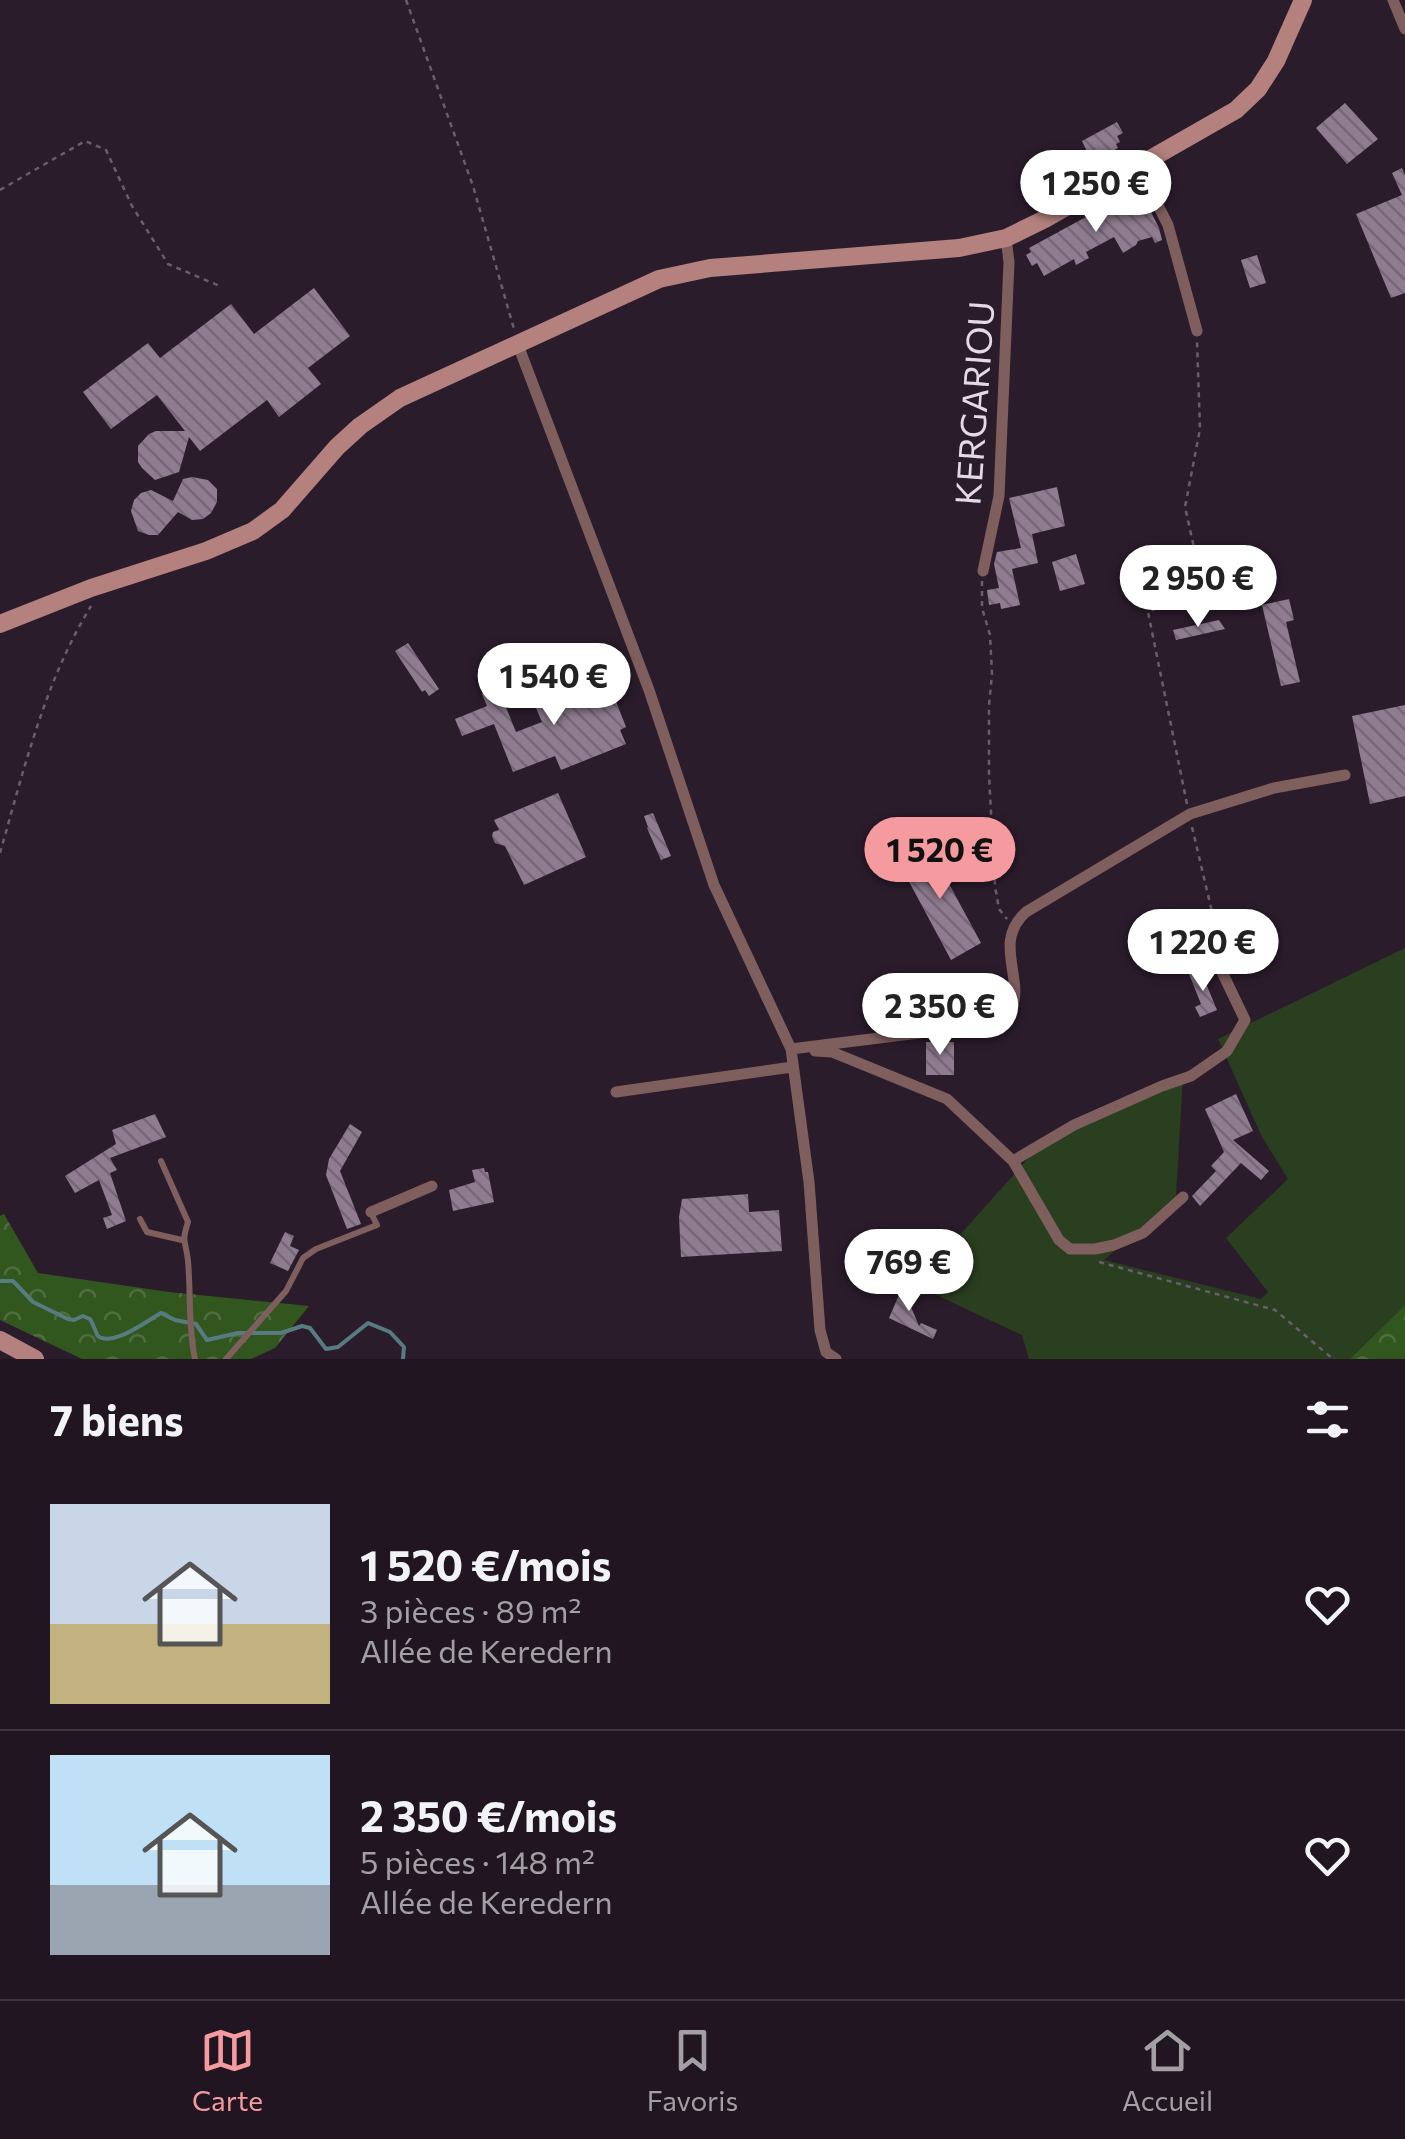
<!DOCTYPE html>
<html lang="fr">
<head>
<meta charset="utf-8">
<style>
  :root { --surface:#201521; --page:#281e2a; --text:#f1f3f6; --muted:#a29fa5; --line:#3d343f; --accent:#f59b9f }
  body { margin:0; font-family:Commissioner,sans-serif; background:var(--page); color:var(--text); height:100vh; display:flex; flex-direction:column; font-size:38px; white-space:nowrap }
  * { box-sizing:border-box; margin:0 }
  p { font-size:32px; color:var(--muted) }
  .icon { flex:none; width:55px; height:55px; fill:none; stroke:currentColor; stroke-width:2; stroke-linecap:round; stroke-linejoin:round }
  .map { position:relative; height:1359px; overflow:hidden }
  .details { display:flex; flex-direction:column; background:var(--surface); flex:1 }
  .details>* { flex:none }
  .price { position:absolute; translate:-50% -85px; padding:0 22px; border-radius:35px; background:#fff; color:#222; font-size:32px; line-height:65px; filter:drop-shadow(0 2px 5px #0008) }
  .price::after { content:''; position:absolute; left:50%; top:60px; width:30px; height:22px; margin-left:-15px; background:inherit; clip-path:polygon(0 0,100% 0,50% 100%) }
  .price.on { background:var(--accent); color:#111 }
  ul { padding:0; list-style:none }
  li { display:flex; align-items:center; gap:30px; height:250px; padding:0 50px }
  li+li { border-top:2px solid var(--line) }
  li span { display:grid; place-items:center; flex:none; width:280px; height:200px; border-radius:0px; color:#555 }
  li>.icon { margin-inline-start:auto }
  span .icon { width:120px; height:120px; fill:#fffc; stroke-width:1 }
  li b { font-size:42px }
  h2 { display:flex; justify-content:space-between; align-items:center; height:120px; padding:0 50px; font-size:42px }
  .dock { display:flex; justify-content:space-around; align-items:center; height:140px; border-top:2px solid var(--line); background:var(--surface); font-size:28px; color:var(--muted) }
  .dock a { display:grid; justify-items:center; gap:5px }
  .dock .on { color:var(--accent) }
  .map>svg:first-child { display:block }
  .green { fill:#2a3f20 }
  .forest { fill:url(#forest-crowns) }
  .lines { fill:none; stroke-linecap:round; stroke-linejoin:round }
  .stream { stroke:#577b80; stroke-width:4 }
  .building { fill:url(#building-back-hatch) }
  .path { stroke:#6b5e6c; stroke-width:2.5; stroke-dasharray:5 5; stroke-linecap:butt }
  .lane { stroke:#7f5f5e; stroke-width:6 }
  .street { stroke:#7f5f5e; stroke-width:11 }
  .secondary { stroke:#b4817f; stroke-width:18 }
  .labels { text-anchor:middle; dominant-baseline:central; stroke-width:10; stroke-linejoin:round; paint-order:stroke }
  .street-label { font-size:35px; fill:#e4dae5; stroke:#2b1c2c }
</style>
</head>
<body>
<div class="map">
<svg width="1405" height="1359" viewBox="0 0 1405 1359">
  <defs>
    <pattern id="forest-crowns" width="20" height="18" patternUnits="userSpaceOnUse" patternTransform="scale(2.5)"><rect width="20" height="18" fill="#31561e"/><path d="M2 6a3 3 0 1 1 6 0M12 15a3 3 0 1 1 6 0" fill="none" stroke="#4f6e3f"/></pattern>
    <pattern id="building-back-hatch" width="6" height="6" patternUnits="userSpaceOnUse" patternTransform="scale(2.5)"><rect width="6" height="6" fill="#8f7c90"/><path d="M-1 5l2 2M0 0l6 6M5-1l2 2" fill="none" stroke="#756776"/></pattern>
  </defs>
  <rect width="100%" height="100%" fill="#2b1c2c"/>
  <!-- green -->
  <path class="green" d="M1405 948V1305L1350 1359H1029L1022 1335 915 1285 1051 1133 1183 1075 1176 1196 1104 1260 1261 1299 1268 1292 1226 1238 1288 1179 1262 1137 1218 1039Z"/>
  <!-- forest -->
  <path class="forest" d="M4 1214 38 1273 169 1292 309 1306 275 1348 251 1359H82L0 1320V1216Z
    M1405 1305V1359H1350Z"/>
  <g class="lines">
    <!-- stream -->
    <path class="stream" d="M0 1281H13L33 1302 68 1319 74 1320 83 1316 90 1319C91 1320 97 1334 97 1335 111 1349 148 1320 161 1313L175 1320 196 1324 207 1340 238 1333H281L302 1326 310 1328 326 1349 338 1347 368 1323 390 1332 404 1347 403 1359"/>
  </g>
  <!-- building -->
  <path class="building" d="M1345 103 1378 139 1347 164 1316 128Z
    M1117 122 1123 133 1117 136 1120 142 1116 144 1118 148 1100 158 1097 152 1089 156 1082 141Z
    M1402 168 1405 175V293L1391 298 1356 214 1402 195 1392 173Z
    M1117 200 1122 209 1145 200 1159 228 1162 240 1155 243 1152 237 1138 241 1136 245 1123 253 1114 237 1086 252 1089 258 1076 265 1074 259 1044 276 1037 263 1032 266 1026 255 1031 252 1029 248Z
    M1257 255 1266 283 1250 288 1241 260Z
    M314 288 350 336 308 368 321 384 279 417 267 400 200 451 189 437 179 472 155 480 142 468 138 462V446L149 434 156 431H185L157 395 111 429 83 392 148 343 160 358 231 304 254 334Z
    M192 477 208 480 217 489V502L211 513 203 519 192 520 178 512 158 535H149L138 531 131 511 134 500 141 493 151 490 173 501 183 479Z
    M1057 487 1065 526 1032 534 1038 563 1012 569 1020 605 1001 609 1000 603 989 605 987 590 999 588 994 564 997 552 1021 548 1009 498Z
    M1076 554 1085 584 1060 591 1052 562Z
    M1289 599 1294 620 1286 622 1300 682 1281 686 1262 605Z
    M1219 620 1225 629 1176 640 1173 630Z
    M408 643 439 689 429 696 425 690 422 692 395 651Z
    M608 681 626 727 620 730 626 744 561 770 555 756 513 772 494 724 462 736 455 719 487 706 482 694 498 688 516 732 542 722 533 701 548 695 551 703Z
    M1405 705V796L1370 804 1352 716Z
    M558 793 586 857 524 885 505 846 495 843 492 836 493 832 499 830 494 820Z
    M653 813 671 856 661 860 647 828 648 827 644 816Z
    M928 845 981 943 951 960 898 861Z
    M1200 969 1217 1010 1200 1017 1195 1007 1201 1004 1189 974Z
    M926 1042H954V1075H926Z
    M1236 1094 1253 1131 1233 1140 1269 1171 1261 1180 1241 1163 1200 1206 1192 1196 1216 1171 1211 1166 1224 1152 1205 1109Z
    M155 1114 166 1137 110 1158 117 1170 110 1173 126 1221 107 1229 103 1218 112 1215 99 1180 75 1193 65 1176 116 1144 112 1130Z
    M350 1124 362 1132 340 1171 361 1224 347 1229 326 1175 329 1159Z
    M484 1168 485 1172H488L494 1202 453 1211 449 1190 475 1182 472 1170Z
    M748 1194 749 1212 779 1210 782 1251 681 1257 679 1217 682 1199Z
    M285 1232 294 1236 290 1246 299 1250 288 1271 270 1263Z
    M902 1288 917 1294 911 1307 919 1326 921 1323 937 1330 933 1339 889 1318Z"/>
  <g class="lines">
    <!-- path -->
    <path class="path" d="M406 0 473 186 514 329
      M0 190 85 141 106 150 132 206 168 264 222 287
      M982 581V608L990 635 992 674 989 705V775L995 886 999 909 1007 919
      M1187 804 1148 612 1203 588 1185 507 1200 429 1197 341
      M1192 827 1213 916 1219 961
      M0 853C24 769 45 681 91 606
      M1099 1262 1275 1310 1333 1359"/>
    <!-- lane -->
    <path class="lane" d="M161 1161 188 1222C181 1243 186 1241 188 1261 191 1294 188 1326 195 1359
      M140 1219 147 1232 182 1240
      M226 1359 286 1291 303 1258 316 1249 377 1225 371 1213"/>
    <!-- street -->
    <path class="street" d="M1393 0 1405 29
      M1138 166 1168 225 1197 331
      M518 345 649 690 714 885 791 1049 809 1182 820 1330 826 1352 836 1359
      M983 571 999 496 1009 262 1006 238
      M791 1049 999 1023C1002 1020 1007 1016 1010 1012 1027 981 991 943 1026 912L1190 814 1274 788 1345 775
      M815 1051 832 1052 947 1099 1013 1161 1059 1240 1070 1249H1095L1114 1245 1143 1233 1183 1197
      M616 1092 792 1067
      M1013 1161 1074 1125 1162 1086 1191 1076 1227 1051 1245 1020 1222 972
      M371 1212 432 1186"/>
    <!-- secondary -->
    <path class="secondary" d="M0 624 91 588 206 551 253 531 282 510 337 447 360 426 400 398 659 279 710 268 959 248 1006 238 1045 219 1236 110 1258 89 1276 61 1303 0
      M0 1340 35 1359"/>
  </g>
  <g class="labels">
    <!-- street labels -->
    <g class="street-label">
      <text transform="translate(973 403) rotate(-86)">KERGARIOU</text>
    </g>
  </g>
</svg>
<b class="price" style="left:1096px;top:235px">1 250 €</b>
<b class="price" style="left:1198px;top:630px">2 950 €</b>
<b class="price" style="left:554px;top:728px">1 540 €</b>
<b class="price on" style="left:940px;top:902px">1 520 €</b>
<b class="price" style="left:1203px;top:994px">1 220 €</b>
<b class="price" style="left:940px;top:1058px">2 350 €</b>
<b class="price" style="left:909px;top:1314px">769 €</b>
</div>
<section class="details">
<h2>7 biens<svg class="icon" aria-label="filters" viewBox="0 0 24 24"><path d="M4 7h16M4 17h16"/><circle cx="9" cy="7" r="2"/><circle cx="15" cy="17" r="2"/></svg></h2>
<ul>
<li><span style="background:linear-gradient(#c9d6e8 60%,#c2b280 0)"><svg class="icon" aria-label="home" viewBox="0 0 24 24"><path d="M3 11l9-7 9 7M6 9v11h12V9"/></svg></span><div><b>1 520 €/mois</b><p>3 pièces · 89 m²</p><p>Allée de Keredern</p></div><svg class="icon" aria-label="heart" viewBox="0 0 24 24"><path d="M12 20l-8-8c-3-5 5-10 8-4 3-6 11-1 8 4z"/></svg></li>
<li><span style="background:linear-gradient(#bfe0f5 65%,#9aa5b1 0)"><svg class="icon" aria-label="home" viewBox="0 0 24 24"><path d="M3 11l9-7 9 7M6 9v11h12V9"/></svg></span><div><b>2 350 €/mois</b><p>5 pièces · 148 m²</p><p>Allée de Keredern</p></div><svg class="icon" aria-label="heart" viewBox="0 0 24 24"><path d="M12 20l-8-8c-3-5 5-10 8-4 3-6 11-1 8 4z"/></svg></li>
</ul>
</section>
<nav class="dock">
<a class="on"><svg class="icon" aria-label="map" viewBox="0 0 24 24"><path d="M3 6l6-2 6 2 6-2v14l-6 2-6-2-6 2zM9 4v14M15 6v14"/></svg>Carte</a>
<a><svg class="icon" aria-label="saved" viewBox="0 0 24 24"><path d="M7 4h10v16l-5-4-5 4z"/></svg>Favoris</a>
<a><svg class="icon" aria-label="home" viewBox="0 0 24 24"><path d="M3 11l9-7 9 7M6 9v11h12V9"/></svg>Accueil</a>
</nav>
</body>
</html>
